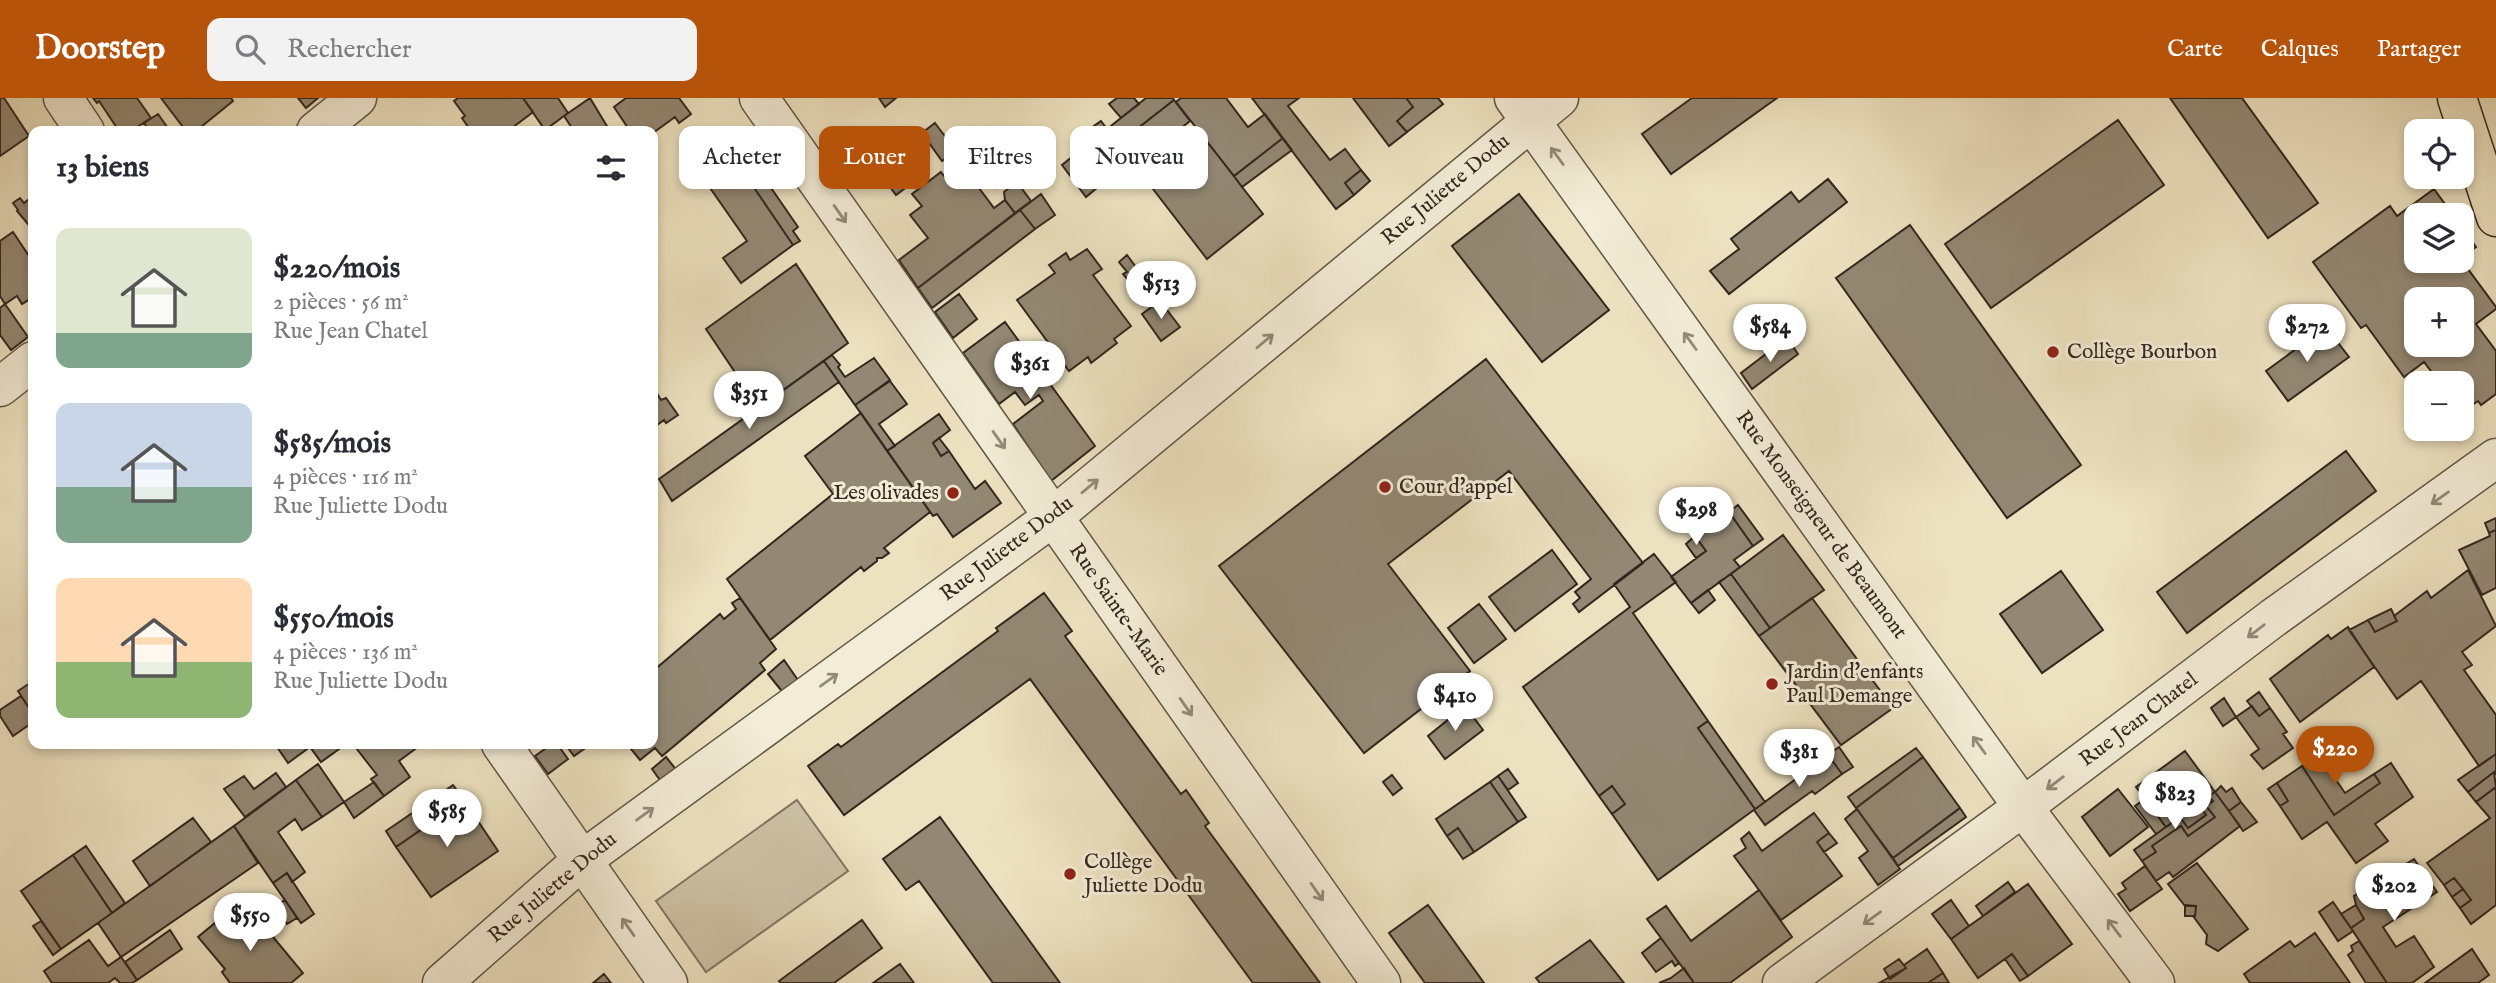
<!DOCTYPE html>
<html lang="fr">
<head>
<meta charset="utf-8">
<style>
  :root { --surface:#fff; --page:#f2f2f3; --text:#2b2b33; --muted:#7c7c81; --accent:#b45309 }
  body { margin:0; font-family:"IM FELL English",serif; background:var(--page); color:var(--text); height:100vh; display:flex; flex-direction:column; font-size:26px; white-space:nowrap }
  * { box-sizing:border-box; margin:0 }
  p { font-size:23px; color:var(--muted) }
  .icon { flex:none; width:38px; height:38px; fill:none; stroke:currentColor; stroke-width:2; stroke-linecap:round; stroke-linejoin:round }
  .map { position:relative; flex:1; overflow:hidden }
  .side { position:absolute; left:28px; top:28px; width:630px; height:623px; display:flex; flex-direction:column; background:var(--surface); border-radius:14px; box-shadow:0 4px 10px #0003 }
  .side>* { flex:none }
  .guide { position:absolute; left:679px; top:28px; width:665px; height:63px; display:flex; gap:14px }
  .controls { position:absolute; left:2404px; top:21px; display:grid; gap:14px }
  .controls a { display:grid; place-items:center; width:70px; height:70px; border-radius:14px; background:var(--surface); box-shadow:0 4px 10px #0003; font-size:35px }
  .price { position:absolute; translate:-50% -60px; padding:0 16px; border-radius:24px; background:#fff; color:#222; font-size:23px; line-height:46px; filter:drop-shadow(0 2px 4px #0008) }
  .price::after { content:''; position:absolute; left:50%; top:42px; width:21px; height:16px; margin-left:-10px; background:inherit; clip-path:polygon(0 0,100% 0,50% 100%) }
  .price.current { background:var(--accent); color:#fff }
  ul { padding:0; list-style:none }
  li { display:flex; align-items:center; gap:21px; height:175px; padding:0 28px }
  li span { display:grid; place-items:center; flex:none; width:196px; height:140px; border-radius:14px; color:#555 }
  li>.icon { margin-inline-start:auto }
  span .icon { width:84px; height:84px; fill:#fffc; stroke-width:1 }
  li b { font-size:30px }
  h2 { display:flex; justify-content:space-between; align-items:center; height:84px; padding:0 28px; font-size:30px }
  .pill { padding:0 24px; border-radius:14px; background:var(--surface); box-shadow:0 4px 10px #0003; font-size:24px; line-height:63px }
  .pill.current { background:var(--accent); color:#fff }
  header { display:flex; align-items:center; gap:42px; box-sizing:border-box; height:98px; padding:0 35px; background:var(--accent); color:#fff }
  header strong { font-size:33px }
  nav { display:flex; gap:38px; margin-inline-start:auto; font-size:24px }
  .search { width:490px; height:63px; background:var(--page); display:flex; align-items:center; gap:18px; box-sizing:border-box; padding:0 24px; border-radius:14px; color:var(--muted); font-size:26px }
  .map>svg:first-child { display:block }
  .green { fill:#cdc2a5; stroke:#807462; stroke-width:2 }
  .building { fill:#938873; stroke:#32271f; stroke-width:2; fill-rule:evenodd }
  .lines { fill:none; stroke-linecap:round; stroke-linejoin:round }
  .minor-casing { stroke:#615647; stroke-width:41 }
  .major-casing { stroke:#32271f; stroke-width:41 }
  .minor { stroke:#f3ecd6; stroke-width:38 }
  .major { stroke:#ede2c0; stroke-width:38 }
  .oneway { stroke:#928a7a }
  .poi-dot { fill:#8f2418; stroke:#f3ecd6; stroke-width:2.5 }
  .labels { text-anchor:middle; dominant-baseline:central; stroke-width:6; stroke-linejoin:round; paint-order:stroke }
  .street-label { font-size:21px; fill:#32271f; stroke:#f3ecd6 }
  .poi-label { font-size:21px; fill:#32271f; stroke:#f3ecd6; text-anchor:start }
</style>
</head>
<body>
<header>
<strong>Doorstep</strong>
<div class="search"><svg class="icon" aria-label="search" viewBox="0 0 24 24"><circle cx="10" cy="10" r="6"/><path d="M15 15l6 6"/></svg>Rechercher</div>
<nav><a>Carte</a><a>Calques</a><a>Partager</a></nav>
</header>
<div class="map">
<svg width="2496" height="885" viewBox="0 0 2496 885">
  <rect width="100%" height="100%" fill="#ede2c0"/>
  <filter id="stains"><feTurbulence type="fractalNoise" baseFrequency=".00286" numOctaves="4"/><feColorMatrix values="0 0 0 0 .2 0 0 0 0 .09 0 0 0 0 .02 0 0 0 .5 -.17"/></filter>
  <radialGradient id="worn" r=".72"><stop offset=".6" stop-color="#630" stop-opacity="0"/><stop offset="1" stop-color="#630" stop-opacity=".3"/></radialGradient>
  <!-- green -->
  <path class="green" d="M797 702 848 773 706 874 656 803Z"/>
  <!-- building -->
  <path class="building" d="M0 0H4L29 38 0 58Z
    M93 0H137L151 20 131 33H119L99 3 97 5Z
    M161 0H231L233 3 196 33H186Z
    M298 0H318L306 10Z
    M458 0H523L533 14 508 33H471L462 20 465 18 454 3Z
    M523 0H558L568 15 545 32Z
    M590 0 608 30 603 33H574L564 18Z
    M626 0H679L691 16 679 25 675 19 653 35 630 33 614 9Z
    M879 0H896L885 9Z
    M1117 0H1134L1139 6 1121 20 1109 6Z
    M1146 0H1173L1174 2 1091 67 1104 84 1086 99 1062 67Z
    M1181 0H1226L1248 29 1265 16 1283 40 1234 78 1176 4Z
    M1252 0H1299L1288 8 1330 62 1345 51 1361 72 1345 85 1354 97 1336 111Z
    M1353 0H1406L1413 9 1397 23 1407 34 1389 48Z
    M1406 0H1438L1443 6 1407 34 1397 23 1413 9Z
    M1692 0H1777L1671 76 1642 36Z
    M2170 0H2242L2318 105 2268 140Z
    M1174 2 1190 23 1108 88 1091 67Z
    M158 16 170 33H150L144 25Z
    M2118 22 2164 87 1991 210 1945 146Z
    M1101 23 1107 31 1094 41 1087 33Z
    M935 25 956 53 942 63 922 35Z
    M980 36 1012 78 996 90 964 47Z
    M907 39 929 72 896 97 871 63Z
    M729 40 733 46 738 42 798 129 793 133 800 143 793 147 723 44Z
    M1283 40 1292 52 1242 89 1234 78Z
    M723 44 793 147 741 185 723 160 747 143 692 64Z
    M1209 46 1263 116 1207 161 1153 91 1174 74 1183 85 1196 75 1187 64Z
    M1187 64 1196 75 1183 85 1174 74Z
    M1361 72 1370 83 1354 97 1345 85Z
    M941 74 951 87 967 74 994 110 1005 102 1015 115 918 190 899 162 928 140 910 117 922 108 912 96Z
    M1828 81 1847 104 1729 196 1710 173 1739 151 1731 141 1791 94 1799 104Z
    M1017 84 1031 103 1015 115 1005 102 1004 94Z
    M2434 91 2453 117H2417V163H2462L2496 209V211L2476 226 2496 253V296L2481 307 2478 303 2462 314V285H2440L2424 264 2404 279 2366 227 2361 230 2313 164 2390 108 2397 118ZM2417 201H2462V247H2417Z
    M1041 96 1055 117 1035 131 1020 112Z
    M1519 96 1609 212 1542 264 1452 148Z
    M33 98V132L17 113 18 112 13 105 20 100 24 105Z
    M1020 112 1035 131 932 210 918 190Z
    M1910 127 2081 367 2007 420 1836 180Z
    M2462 130 2476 149 2462 159Z
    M13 134 33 164V199L22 206 17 198 5 206 0 198V143Z
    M1087 151 1102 171 1093 177 1131 228 1114 241 1117 245 1091 265 1088 259 1069 273 1017 202 1055 175 1049 167 1066 155 1070 162Z
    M1127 157 1144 180 1133 188 1123 176 1127 174 1119 164Z
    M796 166 848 245 759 310 706 231Z
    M959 196 977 221 953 240 935 214Z
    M1160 203 1180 229 1161 243 1142 216Z
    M5 206 28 239 11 252 0 237V210Z
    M1005 224 1095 348 1051 383 1013 326 1043 303 1039 297 1025 307 1015 294 999 306 963 255Z
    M2326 229 2349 259 2288 303 2266 273Z
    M1787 240 1798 256 1752 291 1741 275Z
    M832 257 840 267 838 269 845 279 874 260 890 282 855 307 824 263Z
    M1486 261 1643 465 1579 514 1573 506 1580 500 1575 494 1591 481 1509 373 1388 466 1470 573 1364 655 1219 468Z
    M824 263 839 284 672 403 659 381Z
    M890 283 907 306 879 326 895 348 887 353 855 307Z
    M653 289 661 302 666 300 678 317 666 325 664 322 653 330Z
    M861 315 930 414 884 450 889 455 882 460H877V463L864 473 861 469 770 542 727 481 833 396 805 358Z
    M939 316 950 332 933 345 941 358 949 353 975 391 985 383 1001 405 953 439 937 416 933 418 887 353Z
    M939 340 949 353 941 358 933 345Z
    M2346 353 2376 393 2187 535 2157 494Z
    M1738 407 1763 441 1753 448 1729 414Z
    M1729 414 1753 448 1734 462 1740 469 1691 505 1671 479 1706 453 1695 438Z
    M2496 420V432L2489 435 2485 425Z
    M2496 432V490L2482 497 2459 452 2490 438 2489 435Z
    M1783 437 1824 492 1770 530 1731 476Z
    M1695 438 1706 453 1696 460 1686 446Z
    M1552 452 1577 486 1515 533 1489 499Z
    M1654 456 1676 484 1633 515 1708 623 1698 630 1755 711 1658 782 1612 716 1625 706 1612 688 1599 698 1523 589 1630 509 1614 486Z
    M2468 472 2496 528 2462 554 2472 567 2464 572 2496 617V656L2479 668 2421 583 2397 601 2349 532 2368 522 2375 534 2397 523 2394 518 2427 493 2431 500Z
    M2061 473 2103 532 2042 575 2000 516Z
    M1731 476 1770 530 1759 538 1719 484Z
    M1708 492 1715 502 1699 515 1691 505Z
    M1044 495 1072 533 1065 538 1181 696 1186 692 1209 725 1205 728 1320 885H1253L1030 581 844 717 808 668 838 646 841 649 998 533 996 530Z
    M740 500 776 551 760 565 765 572 662 658 655 650 640 662 627 646H653V573L720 516 724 521 736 511 732 505Z
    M1812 500 1893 610 1841 647 1759 538Z
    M1479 506 1506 541 1474 565 1448 530Z
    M2391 511 2397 523 2375 534 2368 522Z
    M2348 529 2374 569 2300 624 2270 581 2328 537 2331 541Z
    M784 562 800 585 785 597 768 576Z
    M33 583V616L18 593Z
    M2259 594 2270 610 2259 618 2247 603Z
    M21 598 33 616V624L13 638 0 618V612Z
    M2224 600 2236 619 2223 628 2211 610Z
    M1465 608 1483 632 1445 661 1428 638Z
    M2252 608 2259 618 2270 610 2287 634 2283 636 2293 650 2263 671 2251 657 2259 651 2236 619Z
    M1708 623 1765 704 1755 711 1698 630Z
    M275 646H346L321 664 310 649 288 665Z
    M353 646H422L399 663 410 679 384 698 371 681 377 677Z
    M552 646H557L568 661 548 676 535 658Z
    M565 646H591L574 658Z
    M1839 649 1853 669 1842 676 1828 657Z
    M1916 650 1923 659 1856 710 1848 699Z
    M2185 653 2215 694 2166 729 2136 689Z
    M2496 656V676L2494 674 2468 694 2458 682Z
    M1828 657 1842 676 1815 696 1812 693 1765 727 1754 712Z
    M2319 657 2345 695 2374 676 2380 685 2334 717 2302 668Z
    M666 659 683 680 667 692 652 671Z
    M1923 659 1960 710 1893 760 1856 710Z
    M2391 665 2413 699 2375 726 2388 743 2356 765 2327 724 2302 741 2280 708 2288 703 2277 685 2302 668 2334 717 2380 685 2374 676Z
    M318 666 344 704 322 719 296 682Z
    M1508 671 1518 685 1508 692 1498 678Z
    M2494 674 2496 689 2476 704 2468 694Z
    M276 675 286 689 245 719 224 691 244 678 254 691Z
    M1392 677 1402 690 1393 697 1383 684Z
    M1498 678 1526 719 1518 724 1490 684Z
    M296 682 322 719 302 732 295 721 278 734 305 774 292 784 287 775 273 785 234 728Z
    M374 684 384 698 354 720 344 704Z
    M1490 684 1518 724 1474 754 1458 730 1447 738 1436 721Z
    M2277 685 2288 703 2280 708 2268 691Z
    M453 687 464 702 396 749 386 733Z
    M1612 688 1625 706 1612 716 1599 698Z
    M2221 688 2226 694 2232 690 2241 704 2229 713 2215 694Z
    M2496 689V807L2471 826 2460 810 2471 802 2463 791 2454 780 2444 787 2427 765 2490 720 2476 704Z
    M2118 691 2148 729 2110 758 2082 719Z
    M2215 694 2240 728 2173 779 2169 774 2156 783 2142 763 2156 754 2152 748 2181 728 2188 738 2215 719 2206 708 2213 703 2208 698Z
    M2208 698 2213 703 2206 708 2215 719 2188 738 2181 728 2152 748 2156 754 2142 763 2134 752 2180 719 2188 730 2206 717 2198 706Z
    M2145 701 2166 729 2156 736 2135 708Z
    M464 702 498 753 431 799 396 749Z
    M2241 704 2257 724 2243 733 2229 713Z
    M2198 706 2206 717 2188 730 2180 719Z
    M1960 710 1966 719 1898 768 1893 760Z
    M1857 711 1900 771 1878 787 1859 760 1868 753 1845 721Z
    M1814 715 1829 735 1817 744 1842 778 1781 822 1734 758 1746 750 1741 741 1749 734 1762 753Z
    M940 719 1060 885H993L919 783 906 792 883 761Z
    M193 720 211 744 150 788 133 763Z
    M234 728 258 765 121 859 98 825Z
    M1458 730 1474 754 1463 761 1447 738Z
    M1829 735 1837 745 1824 754 1817 744Z
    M86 748 125 805 112 815 73 757Z
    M73 757 112 815 61 851 21 793Z
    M2414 761 2437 794 2383 829 2396 849 2414 838 2434 869 2412 885H2387L2351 830 2364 821 2356 807 2354 798Z
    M2197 765 2248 831 2218 853 2206 846 2207 837 2193 818H2195L2196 808H2185L2168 786Z
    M2145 768 2162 791 2130 813 2118 796 2126 791 2122 785Z
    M287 775 314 816 301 825 273 785Z
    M2454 780 2463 791 2452 799 2444 787Z
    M2008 784 2015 794 1983 818 1976 808Z
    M2028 786 2072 846 2028 878 2012 856 1978 880 1951 841Z
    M2463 791 2471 802 2460 810 2452 799Z
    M1759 792 1792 839 1730 885H1694L1647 821 1666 808 1691 843Z
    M285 802 297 820 287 826 275 809Z
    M1951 802 1969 828 1951 841 1932 816Z
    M2333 804 2353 833 2338 843 2319 814Z
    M1428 807 1484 885H1425L1389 835Z
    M2185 807 2196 808 2195 818H2185Z
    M2356 807 2364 821 2351 830 2341 816Z
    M250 811 303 875 291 885H230L222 874 225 871 198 839 215 825 223 834Z
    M230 812 238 822 223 834 215 825Z
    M862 822 882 850 834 885H781L779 883Z
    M41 823 61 851 53 857 33 828Z
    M170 832 182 851 137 882 125 864Z
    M2315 835 2350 885H2250L2244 876 2290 843 2295 849Z
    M1661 840 1679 865 1675 868 1672 863 1656 874 1642 855Z
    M89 842 108 868 121 859 137 882 132 885H120L115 880 108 885H52L44 873Z
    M1590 842 1624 885H1540L1536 880Z
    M2359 843 2387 885H2366L2348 857 2353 853 2351 848Z
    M1927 851 1943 875 1928 885H1879L1906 870 1904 867Z
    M2472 851 2489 877 2478 885H2425Z
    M2012 856 2028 878 2020 883 2005 861Z
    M1899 861 1906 870 1890 881 1884 871Z
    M900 866 914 885H873Z
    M1684 870 1694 885H1659L1671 880Z
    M1943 875 1949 885H1928Z
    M604 876 611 885H593Z"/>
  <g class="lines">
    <!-- minor casing -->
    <g class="minor-casing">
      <path id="minor" d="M63 0 85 33
        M759 0 1381 885
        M1514 0 2023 709 2155 885
        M316 33 357 0
        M0 289 33 263
        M501 646 668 885
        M442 885 581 763 1053 419 1559 0
        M1782 885 2023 709 2273 520 2496 360"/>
    </g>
    <!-- major casing -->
    <g class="major-casing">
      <path id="major" d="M2457 0 2496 119"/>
    </g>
    <!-- minor -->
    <use href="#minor" class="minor"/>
    <!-- major -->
    <use href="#major" class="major"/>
  </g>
  <!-- one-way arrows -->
  <defs><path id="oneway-shaft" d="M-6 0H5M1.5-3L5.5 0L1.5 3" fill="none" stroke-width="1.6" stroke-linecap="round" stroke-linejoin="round" transform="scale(1.75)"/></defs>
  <g class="oneway">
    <use href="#oneway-shaft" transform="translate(1557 58) rotate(-126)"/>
    <use href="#oneway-shaft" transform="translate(840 116) rotate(55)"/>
    <use href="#oneway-shaft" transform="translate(1265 243) rotate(-40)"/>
    <use href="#oneway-shaft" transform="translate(1690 243) rotate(-126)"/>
    <use href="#oneway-shaft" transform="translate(999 342) rotate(55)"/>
    <use href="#oneway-shaft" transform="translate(1090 388) rotate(-40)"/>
    <use href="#oneway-shaft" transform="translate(2440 400) rotate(145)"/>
    <use href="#oneway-shaft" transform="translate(2256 533) rotate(143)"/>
    <use href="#oneway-shaft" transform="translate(829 582) rotate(-36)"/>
    <use href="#oneway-shaft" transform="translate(1186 609) rotate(55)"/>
    <use href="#oneway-shaft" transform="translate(1979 647) rotate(-126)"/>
    <use href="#oneway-shaft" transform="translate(2055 685) rotate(143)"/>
    <use href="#oneway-shaft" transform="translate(645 716) rotate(-36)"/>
    <use href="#oneway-shaft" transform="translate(1317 794) rotate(55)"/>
    <use href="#oneway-shaft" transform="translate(1872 820) rotate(144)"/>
    <use href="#oneway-shaft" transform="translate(628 829) rotate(-125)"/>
    <use href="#oneway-shaft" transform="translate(2114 830) rotate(-127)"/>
  </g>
  <!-- markers -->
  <g class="poi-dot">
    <circle cx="2053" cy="254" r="7"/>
    <circle cx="1385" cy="389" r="7"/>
    <circle cx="953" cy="395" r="7"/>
    <circle cx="1772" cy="586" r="7"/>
    <circle cx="1070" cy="776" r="7"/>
  </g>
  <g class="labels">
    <!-- street labels -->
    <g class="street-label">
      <text transform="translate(1446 92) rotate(-40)">Rue Juliette Dodu</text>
      <text transform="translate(1821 427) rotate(54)">Rue Monseigneur de Beaumont</text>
      <text transform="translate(1007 451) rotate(-37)">Rue Juliette Dodu</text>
      <text transform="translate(1118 512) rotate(55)">Rue Sainte-Marie</text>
      <text transform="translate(2139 622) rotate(-37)">Rue Jean Chatel</text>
      <text transform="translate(553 790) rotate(-40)">Rue Juliette Dodu</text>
    </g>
    <!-- poi labels -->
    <g class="poi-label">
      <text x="2067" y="254">Collège Bourbon</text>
      <text x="1399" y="389">Cour d'appel</text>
      <text x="939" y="395" text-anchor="end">Les olivades</text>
      <text x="1786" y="574">Jardin d'enfants<tspan x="1786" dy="24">Paul Demange</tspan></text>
      <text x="1084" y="764">Collège<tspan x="1084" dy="24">Juliette Dodu</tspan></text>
    </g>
  </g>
  <rect width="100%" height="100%" filter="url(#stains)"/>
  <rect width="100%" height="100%" fill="url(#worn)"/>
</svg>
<div class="controls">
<a><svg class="icon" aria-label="locate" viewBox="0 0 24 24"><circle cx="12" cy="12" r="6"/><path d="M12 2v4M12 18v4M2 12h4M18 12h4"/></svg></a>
<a><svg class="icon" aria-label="layers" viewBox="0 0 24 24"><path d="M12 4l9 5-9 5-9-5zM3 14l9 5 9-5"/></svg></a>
<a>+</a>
<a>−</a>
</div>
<b class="price" style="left:1161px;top:223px">$513</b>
<b class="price" style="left:1770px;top:266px">$584</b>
<b class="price" style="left:2307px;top:266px">$272</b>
<b class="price" style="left:1030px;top:303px">$361</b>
<b class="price" style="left:749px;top:333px">$351</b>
<b class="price" style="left:1696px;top:449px">$298</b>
<b class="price" style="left:1455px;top:635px">$410</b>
<b class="price current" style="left:2335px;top:688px">$220</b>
<b class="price" style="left:1799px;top:691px">$381</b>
<b class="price" style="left:2175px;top:733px">$823</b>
<b class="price" style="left:447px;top:751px">$585</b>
<b class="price" style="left:2394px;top:825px">$202</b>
<b class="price" style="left:250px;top:855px">$550</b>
<div class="guide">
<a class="pill">Acheter</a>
<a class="pill current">Louer</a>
<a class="pill">Filtres</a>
<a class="pill">Nouveau</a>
</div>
<section class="side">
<h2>13 biens<svg class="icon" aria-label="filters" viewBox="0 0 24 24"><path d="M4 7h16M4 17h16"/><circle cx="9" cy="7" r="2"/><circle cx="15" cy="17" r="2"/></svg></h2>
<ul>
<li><span style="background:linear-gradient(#dfe7d0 75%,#7fa58c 0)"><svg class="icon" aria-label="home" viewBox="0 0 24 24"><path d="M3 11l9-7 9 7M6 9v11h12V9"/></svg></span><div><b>$220/mois</b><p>2 pièces · 56 m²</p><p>Rue Jean Chatel</p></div></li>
<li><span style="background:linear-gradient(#c9d6e8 60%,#7fa58c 0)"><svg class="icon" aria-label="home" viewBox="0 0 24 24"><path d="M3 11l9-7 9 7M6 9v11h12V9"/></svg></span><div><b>$585/mois</b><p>4 pièces · 116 m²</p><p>Rue Juliette Dodu</p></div></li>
<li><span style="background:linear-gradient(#ffd9b3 60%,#8fb573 0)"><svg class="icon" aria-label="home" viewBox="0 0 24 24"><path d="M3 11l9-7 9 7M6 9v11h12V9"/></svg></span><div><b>$550/mois</b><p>4 pièces · 136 m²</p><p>Rue Juliette Dodu</p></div></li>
</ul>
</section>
</div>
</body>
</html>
